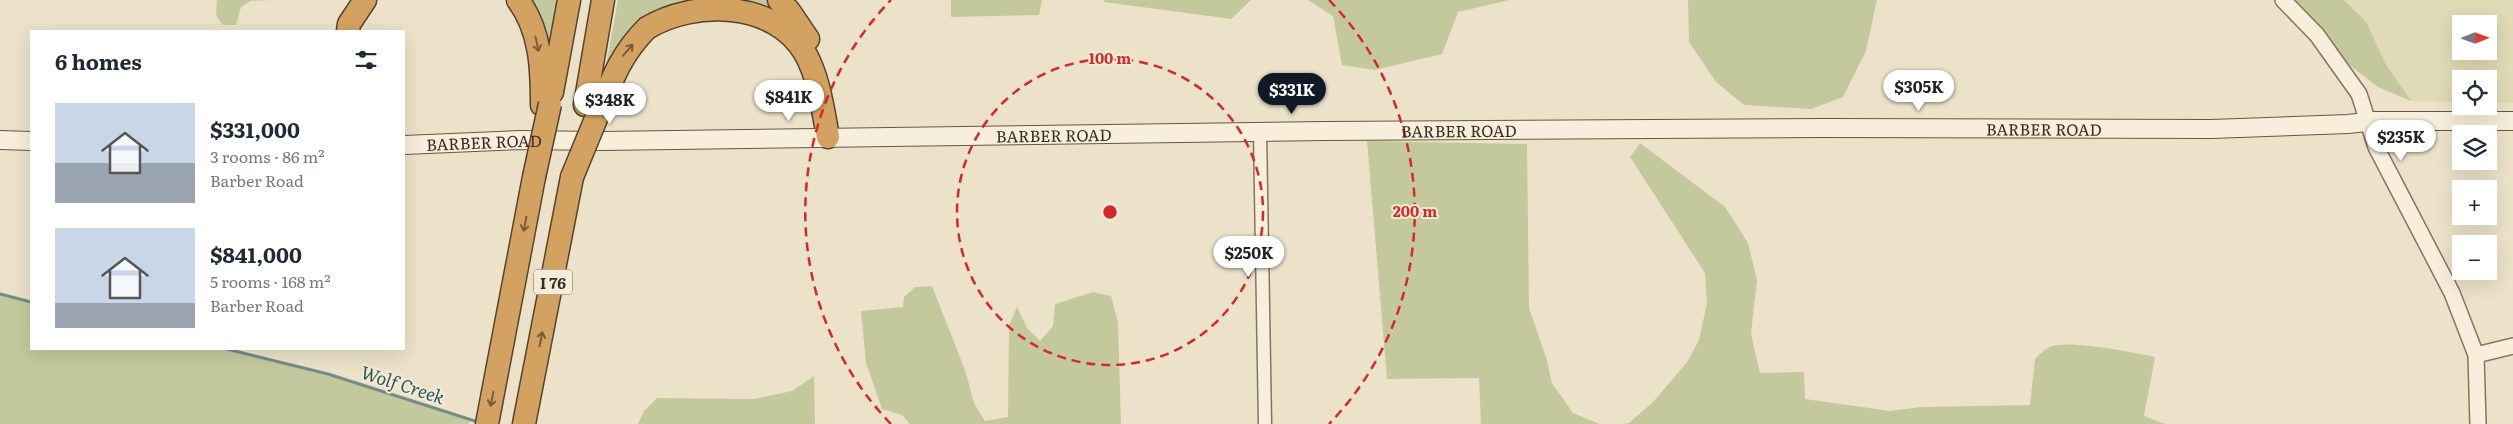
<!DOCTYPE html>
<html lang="en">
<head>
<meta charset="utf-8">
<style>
  :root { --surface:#fff; --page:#f2f2f3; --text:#1f2937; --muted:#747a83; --accent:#111827 }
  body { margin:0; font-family:Literata,serif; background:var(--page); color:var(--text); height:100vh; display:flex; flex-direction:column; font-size:19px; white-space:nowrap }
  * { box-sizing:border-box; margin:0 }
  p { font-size:16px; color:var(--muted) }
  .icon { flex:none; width:28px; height:28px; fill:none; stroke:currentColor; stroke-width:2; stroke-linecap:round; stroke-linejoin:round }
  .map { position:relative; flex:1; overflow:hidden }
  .drawer { position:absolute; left:30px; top:30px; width:375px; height:320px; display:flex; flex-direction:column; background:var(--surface); border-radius:0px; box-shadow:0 5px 20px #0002 }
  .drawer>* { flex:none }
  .needle { width:32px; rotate:89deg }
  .controls { position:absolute; left:2452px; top:15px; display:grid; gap:10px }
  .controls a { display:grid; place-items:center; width:45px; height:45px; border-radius:0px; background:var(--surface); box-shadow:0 5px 20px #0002; font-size:25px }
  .price { position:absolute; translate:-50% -42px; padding:0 11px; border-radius:18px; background:#fff; color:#222; font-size:16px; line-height:32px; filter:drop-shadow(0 1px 2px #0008) }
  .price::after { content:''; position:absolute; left:50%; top:30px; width:15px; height:11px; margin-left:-8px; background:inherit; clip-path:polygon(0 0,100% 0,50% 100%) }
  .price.active { background:var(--accent); color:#fff }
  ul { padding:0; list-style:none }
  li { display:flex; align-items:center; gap:15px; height:125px; padding:0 25px }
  li span { display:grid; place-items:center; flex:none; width:140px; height:100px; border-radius:0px; color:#555 }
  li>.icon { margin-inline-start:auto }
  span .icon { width:60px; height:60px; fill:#fffc; stroke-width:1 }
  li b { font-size:21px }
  h2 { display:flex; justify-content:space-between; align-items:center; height:60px; padding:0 25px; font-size:21px }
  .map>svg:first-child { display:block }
  .farmland { fill:#e1dab6; fill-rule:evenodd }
  .green { fill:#c4c99d }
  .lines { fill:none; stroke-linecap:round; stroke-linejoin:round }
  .stream { stroke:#708e87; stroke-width:3 }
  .minor-casing { stroke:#87745f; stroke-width:15 }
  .tertiary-casing { stroke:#87745f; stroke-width:18 }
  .secondary-casing { stroke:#695642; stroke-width:20 }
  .motorway-casing { stroke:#554332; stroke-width:25 }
  .minor { stroke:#f7efdb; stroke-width:12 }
  .tertiary { stroke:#f7efdb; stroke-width:15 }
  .secondary { stroke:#f7efdb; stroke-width:18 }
  .motorway { stroke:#d4a260; stroke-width:22 }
  .motorway-bridge-casing { stroke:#554332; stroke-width:25; stroke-linecap:butt }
  .motorway-bridge { stroke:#d4a260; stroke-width:22 }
  .oneway { stroke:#765c3a }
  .ring { fill:none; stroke:#d62828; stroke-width:2.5; stroke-dasharray:9 6 }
  .labels { text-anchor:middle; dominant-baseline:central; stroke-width:4; stroke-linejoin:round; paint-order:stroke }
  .shield { fill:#f4ecd8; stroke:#706658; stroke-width:1 }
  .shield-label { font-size:15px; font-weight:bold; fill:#382d21 }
  .street-label { font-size:16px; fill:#382d21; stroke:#f4ecd8 }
  .water-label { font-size:18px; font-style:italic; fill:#315755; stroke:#f4ecd8 }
  .centre { fill:#d62828; stroke:#f4ecd8; stroke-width:2.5 }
  .ring-label { font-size:15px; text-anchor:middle; font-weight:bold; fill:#d62828; stroke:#f4ecd8; stroke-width:4; stroke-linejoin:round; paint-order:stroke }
</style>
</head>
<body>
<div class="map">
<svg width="2513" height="424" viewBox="0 0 2513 424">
  <rect width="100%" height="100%" fill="#ece2c9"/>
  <!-- farmland -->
  <path class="farmland" d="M2344 0H2513V103L2489 102V79H2461V102L2411 101 2385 63 2367 23ZM2461 24H2489V51H2461Z"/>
  <!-- green -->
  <path class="green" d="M217 0H272L251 1 241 7 236 25H223L216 15Z
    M528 0H559L551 42 548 43Z
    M618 0H690L668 8 603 82Z
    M733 0H774L795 25Z
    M951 0H1042L1039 15 951 17Z
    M1104 0H1251L1231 19 1104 2Z
    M1308 0H1510L1458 12 1442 54 1375 70 1342 65 1333 16Z
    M1688 0H1877L1866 51 1843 97 1811 109 1744 105 1716 82 1689 42Z
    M2294 0H2344L2367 23 2385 63 2411 101 2378 87 2348 64 2321 27Z
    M1367 141 1527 144 1529 308 1546 357 1552 383 1573 413 1600 424H1481L1479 378 1387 379Z
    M1640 143 1725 207 1748 243 1757 280 1751 334 1760 373 1804 372 1805 399 1890 411 1921 407 2030 405 2035 359C2039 355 2045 349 2050 347 2069 339 2134 353 2155 357L2144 416 2165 424H1622L1629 423 1653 402 1688 361 1699 340 1707 303 1705 273 1630 157Z
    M932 286 965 370 974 403 985 421 1008 417 1009 325 1017 307 1027 328 1040 341 1053 326 1055 304 1093 292 1111 296 1118 322 1121 424H910L902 415 882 409 866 363 861 311 903 307 904 297 915 287Z
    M0 294 31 302V349H227L328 374 470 420 469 424H0Z
    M814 376 815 424H638L644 411 657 398 754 399 792 391Z"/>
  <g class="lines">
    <!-- stream -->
    <path class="stream" d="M0 294 31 302
      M227 349 328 374 478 422"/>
    <!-- minor casing -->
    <g class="minor-casing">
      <path id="minor" d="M1260 132 1265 424"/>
    </g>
    <!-- tertiary casing -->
    <g class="tertiary-casing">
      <path id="tertiary" d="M2283 0 2317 35 2359 94 2376 147 2452 293 2476 355 2478 424
        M2476 355 2513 346"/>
    </g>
    <!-- secondary casing -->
    <g class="secondary-casing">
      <g id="secondary">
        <path d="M0 140 31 141"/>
        <path id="s1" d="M404 145 520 140 602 141 1325 131 1823 128 2211 129 2348 124 2375 121H2513"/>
      </g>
    </g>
    <!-- motorway casing -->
    <g class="motorway-casing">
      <path id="motorway" d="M518 0C541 31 542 69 542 105
        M779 0 789 11 808 39
        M348 31 349 24 365 0
        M552 92 569 0
        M585 105 603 0
        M600 109C613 77 622 53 647 28 693 0 774 0 805 53 819 78 823 110 828 137
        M487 424 534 177
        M524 424 572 177"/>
    </g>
    <!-- minor -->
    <use href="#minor" class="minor"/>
    <!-- tertiary -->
    <use href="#tertiary" class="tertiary"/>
    <!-- secondary -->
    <use href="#secondary" class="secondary"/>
    <!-- motorway -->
    <use href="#motorway" class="motorway"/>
    <!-- motorway-bridge casing -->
    <g class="motorway-bridge-casing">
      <path id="motorway-bridge" d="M534 177 550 104
        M572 177 600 109"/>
    </g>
    <!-- motorway-bridge -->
    <use href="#motorway-bridge" class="motorway-bridge"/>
  </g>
  <!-- one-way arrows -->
  <defs><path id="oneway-shaft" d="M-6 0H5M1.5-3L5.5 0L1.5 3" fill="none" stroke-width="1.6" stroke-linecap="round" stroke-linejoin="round" transform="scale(1.25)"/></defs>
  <g class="oneway">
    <use href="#oneway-shaft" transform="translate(537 44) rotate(78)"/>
    <use href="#oneway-shaft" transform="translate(628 50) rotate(-49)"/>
    <use href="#oneway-shaft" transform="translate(525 224) rotate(101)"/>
    <use href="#oneway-shaft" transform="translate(541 339) rotate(-79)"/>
    <use href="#oneway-shaft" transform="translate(492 399) rotate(101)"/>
  </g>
  <!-- distance rings -->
  <g class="ring">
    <circle cx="1110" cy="212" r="153"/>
    <path d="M891 424A305 305 0 0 1 891 0M1329 0A305 305 0 0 1 1329 424"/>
  </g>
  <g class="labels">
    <!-- shield labels -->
    <rect class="shield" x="534" y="269.5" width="38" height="25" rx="4"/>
    <g class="shield-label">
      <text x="553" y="282">I 76</text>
    </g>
    <!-- street labels -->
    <g class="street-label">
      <text stroke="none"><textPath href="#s1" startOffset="1640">BARBER ROAD</textPath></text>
      <text stroke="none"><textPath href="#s1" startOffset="1055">BARBER ROAD</textPath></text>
      <text stroke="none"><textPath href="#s1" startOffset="650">BARBER ROAD</textPath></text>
      <text stroke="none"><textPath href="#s1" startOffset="80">BARBER ROAD</textPath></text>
    </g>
    <!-- water labels -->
    <g class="water-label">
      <text transform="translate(403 384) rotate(18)">Wolf Creek</text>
    </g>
  </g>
  <circle cx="1110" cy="212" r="8" class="centre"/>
  <g class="ring-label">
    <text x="1110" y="64">100 m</text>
    <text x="1415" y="217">200 m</text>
  </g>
</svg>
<div class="controls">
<a><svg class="needle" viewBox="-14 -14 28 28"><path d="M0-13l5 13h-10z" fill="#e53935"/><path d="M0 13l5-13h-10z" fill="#747a83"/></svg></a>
<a><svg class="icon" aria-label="locate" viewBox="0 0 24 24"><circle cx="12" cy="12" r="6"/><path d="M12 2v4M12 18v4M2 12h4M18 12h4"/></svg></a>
<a><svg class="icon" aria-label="layers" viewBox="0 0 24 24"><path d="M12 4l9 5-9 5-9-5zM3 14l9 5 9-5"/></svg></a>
<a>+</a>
<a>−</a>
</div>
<b class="price" style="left:1919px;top:112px">$305K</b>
<b class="price active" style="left:1292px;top:115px">$331K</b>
<b class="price" style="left:789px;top:122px">$841K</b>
<b class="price" style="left:610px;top:125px">$348K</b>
<b class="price" style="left:2401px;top:162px">$235K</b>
<b class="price" style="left:1249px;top:278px">$250K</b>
<section class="drawer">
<h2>6 homes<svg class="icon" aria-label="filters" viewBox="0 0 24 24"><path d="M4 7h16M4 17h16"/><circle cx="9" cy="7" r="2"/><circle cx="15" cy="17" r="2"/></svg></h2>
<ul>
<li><span style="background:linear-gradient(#c9d6e8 60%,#9aa5b1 0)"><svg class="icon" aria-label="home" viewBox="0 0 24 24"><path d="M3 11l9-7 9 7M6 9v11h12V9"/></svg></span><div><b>$331,000</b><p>3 rooms · 86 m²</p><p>Barber Road</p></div></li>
<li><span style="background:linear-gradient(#c9d6e8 75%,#9aa5b1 0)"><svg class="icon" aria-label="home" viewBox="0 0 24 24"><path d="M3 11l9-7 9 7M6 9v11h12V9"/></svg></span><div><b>$841,000</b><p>5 rooms · 168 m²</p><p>Barber Road</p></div></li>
</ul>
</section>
</div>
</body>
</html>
